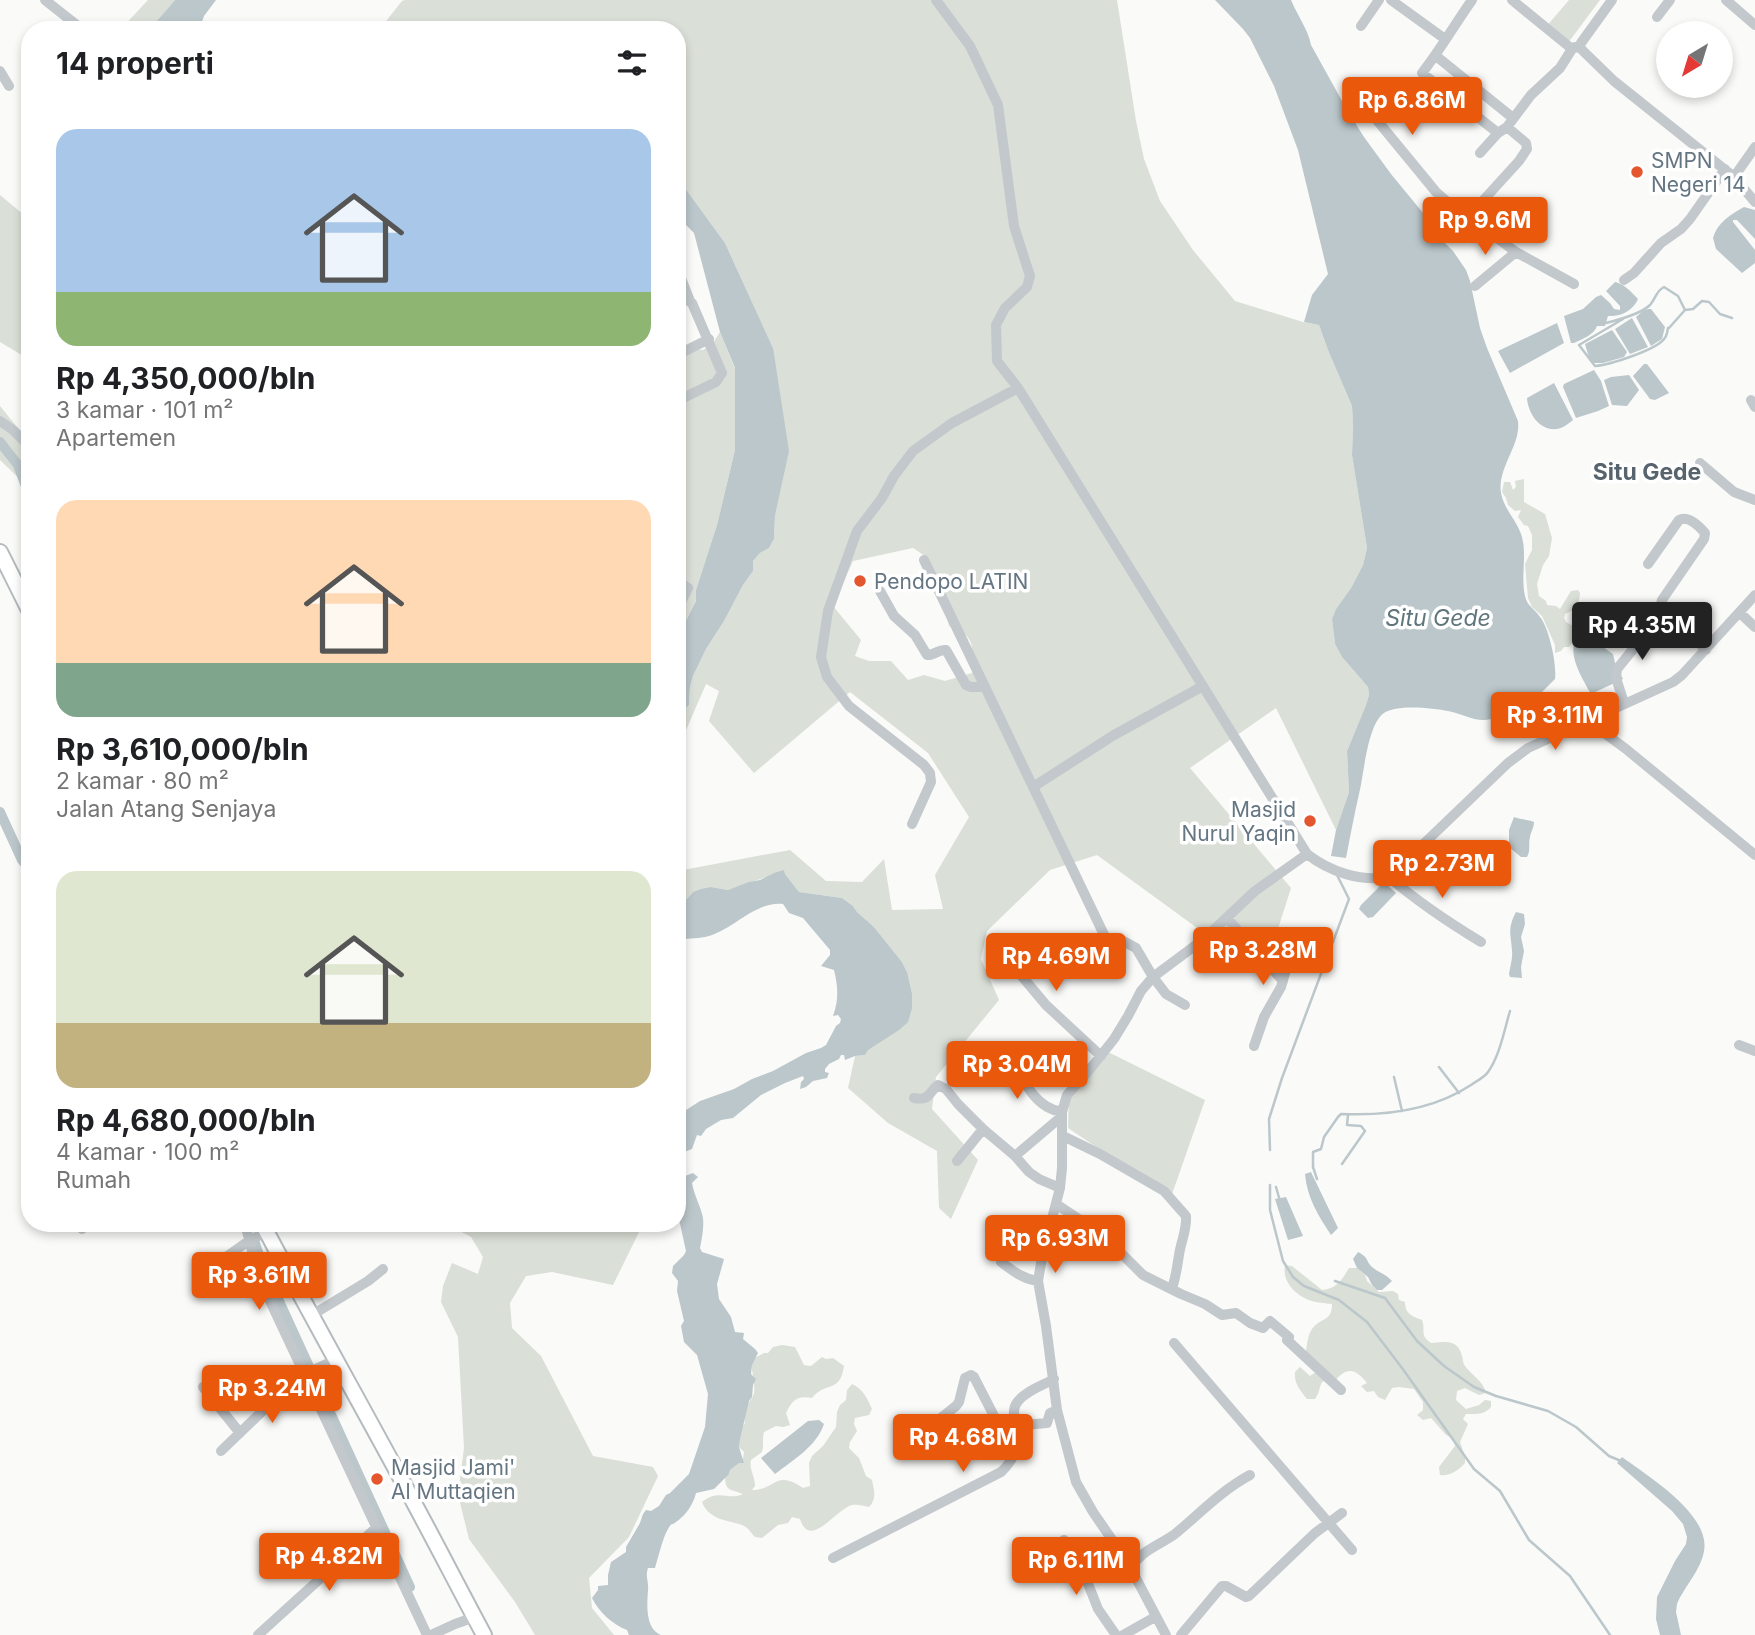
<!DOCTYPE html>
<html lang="id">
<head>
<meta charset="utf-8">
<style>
  :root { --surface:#fff; --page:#f2f2f2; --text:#202124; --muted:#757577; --accent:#ea580c }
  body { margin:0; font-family:Inter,sans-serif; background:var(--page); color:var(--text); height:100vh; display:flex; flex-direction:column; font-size:26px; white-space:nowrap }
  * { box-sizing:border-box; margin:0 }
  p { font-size:23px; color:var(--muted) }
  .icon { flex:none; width:38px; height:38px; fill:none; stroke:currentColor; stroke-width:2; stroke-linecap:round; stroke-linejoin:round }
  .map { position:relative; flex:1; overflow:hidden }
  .details { position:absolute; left:21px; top:21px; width:665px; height:1211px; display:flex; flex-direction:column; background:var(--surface); border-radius:28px; box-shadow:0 4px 10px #0003 }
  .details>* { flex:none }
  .needle { width:46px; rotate:218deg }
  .buttons { position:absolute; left:1656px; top:21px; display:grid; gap:14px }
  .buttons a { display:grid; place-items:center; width:77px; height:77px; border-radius:50%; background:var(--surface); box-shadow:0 4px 10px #0003; font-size:35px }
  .price { position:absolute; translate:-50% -60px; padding:0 16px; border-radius:7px; background:var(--accent); color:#fff; font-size:23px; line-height:46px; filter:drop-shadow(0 2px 4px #0008) }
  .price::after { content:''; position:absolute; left:50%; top:42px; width:21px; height:16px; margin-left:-10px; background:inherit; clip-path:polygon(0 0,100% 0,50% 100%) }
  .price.current { background:#222; color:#fff }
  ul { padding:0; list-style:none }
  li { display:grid; align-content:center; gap:14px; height:371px; padding:0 35px }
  li span { display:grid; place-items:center; height:217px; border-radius:21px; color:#555 }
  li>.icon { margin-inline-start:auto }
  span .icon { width:126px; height:126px; fill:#fffc; stroke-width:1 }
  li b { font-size:30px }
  h2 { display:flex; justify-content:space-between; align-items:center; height:84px; padding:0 35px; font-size:30px }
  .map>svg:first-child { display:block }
  .green { fill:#dadfd7; fill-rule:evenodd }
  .water { fill:#bbc7cb }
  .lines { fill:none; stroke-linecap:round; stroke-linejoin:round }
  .stream { stroke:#bbc7cb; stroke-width:2.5 }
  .canal { stroke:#bbc7cb; stroke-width:10 }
  .major-casing { stroke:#b5babe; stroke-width:18 }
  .minor { stroke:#c3c8cc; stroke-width:10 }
  .major { stroke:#fff; stroke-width:14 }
  .poi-dot { fill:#e4572e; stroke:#fff; stroke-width:2.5 }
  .labels { text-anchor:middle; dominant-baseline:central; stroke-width:7; stroke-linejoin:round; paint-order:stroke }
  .poi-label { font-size:21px; fill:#657683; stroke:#fff; text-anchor:start }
  .neighbourhood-label { font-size:23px; font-weight:bold; fill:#57646e; stroke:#fff }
  .water-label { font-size:23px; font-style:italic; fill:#60757c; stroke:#fff }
</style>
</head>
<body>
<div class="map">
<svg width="1755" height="1635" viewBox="0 0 1755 1635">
  <rect width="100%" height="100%" fill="#fafaf8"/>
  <!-- green -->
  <path class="green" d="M148 0H175L149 30H120Z
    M405 0H1117L1136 121 1144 159 1160 201 1193 250 1235 301 1303 322 1319 325 1328 350 1352 406 1353 425 1352 455 1367 548 1363 565 1351 588 1336 609 1332 619 1335 644 1342 657 1368 687 1369 695 1366 705 1347 751 1349 792 1336 830 1276 708 1190 768 1291 888 1263 976 1097 855 1050 870 987 931 981 959 999 1000 936 1077 932 1109 978 1160 951 1219 939 1208 937 1151 888 1123 848 1088 855 1056 865 1055 907 972 902 962 874 927 857 912 853 906 842 898 799 892 785 874 784 871 728 890 711 887 693 892 687 899 677 903V869L683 870 790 850 826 881 862 882 884 859 892 910 943 909 935 875 969 817 928 753 850 692 754 773 709 721 719 691 706 684 677 751V717L689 705 690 687 693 676 706 649 724 621 743 585 753 571V561L760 553 769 548 774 539 775 515 773 348 725 243 677 177V30H379L402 1ZM913 548 928 558 940 583 949 626C976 635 973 647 972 673L945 681 924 675 908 680 891 661H869L855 656 861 640 833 606 853 561Z
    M1569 0H1600L1565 47 1545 28Z
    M0 195 24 215 30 214V360L0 342Z
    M720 332 735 369V450L717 525 696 590V601L677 637V340L688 348 703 350 713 343Z
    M0 406 30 443V489L0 460Z
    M1524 479V502L1545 514 1552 538 1549 556 1543 565 1537 584 1539 596 1546 601 1547 605 1556 606 1560 609 1571 591 1578 590 1580 593C1579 605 1576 610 1565 614L1564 618 1566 622C1573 625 1575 629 1577 636L1569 647H1564L1561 651 1555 653V645L1542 616 1532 607 1528 598 1525 564 1532 550V535L1528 526 1524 525 1518 517 1521 510 1515 511 1508 505 1506 498 1502 492 1504 482H1510L1513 490 1516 487 1515 481Z
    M1108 1052 1205 1100 1171 1197 1068 1128 1069 1097Z
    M458 1223H471L474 1226 475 1223H641L642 1226 613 1285 552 1272 526 1276 510 1303 512 1328 541 1356 593 1456 653 1467 658 1476 629 1537 589 1578 592 1608 614 1635H535L515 1602 469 1539 458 1495 464 1448 458 1337 441 1302 443 1286 452 1263 478 1274 483 1257 471 1237 454 1228Z
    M1285 1265 1292 1266 1322 1290C1336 1289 1342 1280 1349 1268H1357L1365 1275 1367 1281 1379 1292 1393 1291 1398 1294 1399 1300 1405 1302C1405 1314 1412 1316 1422 1320 1426 1331 1419 1335 1431 1343 1444 1342 1458 1338 1462 1356 1463 1359 1463 1364 1465 1366 1472 1376 1483 1380 1486 1393L1479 1395 1465 1388 1457 1391 1456 1400 1466 1409 1479 1405 1485 1400 1491 1401V1407C1484 1415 1477 1414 1466 1414L1463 1419 1468 1424 1460 1442 1465 1456V1463C1458 1471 1450 1476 1440 1475L1439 1467 1455 1446 1453 1438 1446 1435 1431 1418 1423 1420 1417 1415 1423 1410V1402L1414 1389 1399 1387 1392 1388 1385 1400 1378 1397 1374 1391 1367 1392 1361 1386 1367 1383C1356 1369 1347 1366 1335 1381L1328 1379 1322 1382C1319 1388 1319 1394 1315 1399H1307C1300 1390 1294 1384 1295 1372L1300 1367 1310 1376 1316 1372 1305 1356C1307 1348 1307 1336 1312 1329 1321 1317 1332 1322 1332 1304 1325 1303 1316 1303 1309 1300 1294 1294 1282 1281 1285 1265Z
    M782 1345 795 1347 804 1365 811 1366 822 1357 826 1359 833 1358 844 1366C840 1394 825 1381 812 1398 797 1395 792 1400 786 1413L790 1425 783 1427 776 1426 764 1432C762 1439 764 1445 762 1452L751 1460C749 1470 755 1476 755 1486L752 1490C776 1490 775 1469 803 1488L810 1486 809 1463 812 1456 823 1446 836 1427 837 1412 840 1405 846 1400 847 1390 852 1384C863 1389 867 1398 872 1409L869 1415 855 1418 854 1424 857 1431 850 1442 849 1448 859 1458 866 1476 872 1480C874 1490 877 1499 869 1507 864 1506 857 1504 852 1505 835 1510 810 1550 800 1519L792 1517 788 1523 778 1525 762 1538 755 1537C751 1533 748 1527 742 1525 727 1520 709 1520 702 1502 719 1488 728 1501 743 1494 731 1489 725 1492 725 1476L729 1474 730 1470 743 1459 744 1452 739 1447C740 1439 739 1429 745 1423 741 1410 748 1405 753 1396 757 1389 751 1369 751 1360L764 1353H768L773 1347Z"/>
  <!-- water -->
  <path class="water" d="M175 0H216L204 16 199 30H149Z
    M1215 0H1291C1297 15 1308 29 1311 45L1347 110 1364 137 1391 174 1423 213 1435 233 1453 251 1466 270 1470 281 1480 328 1487 348 1518 421C1521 446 1497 467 1501 493 1504 511 1521 524 1523 542 1526 559 1521 579 1525 596 1527 606 1535 609 1540 617 1549 628 1557 664 1555 679L1538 696 1551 716 1537 723 1525 704C1513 710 1499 719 1485 720 1474 721 1460 713 1448 711 1433 708 1397 704 1384 713 1367 725 1364 775 1359 794 1354 816 1350 837 1346 858L1331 856 1336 830 1349 792 1347 751 1366 705 1369 695 1368 687 1342 657 1335 644 1332 619 1336 609 1351 588 1363 565 1367 548 1352 455 1353 425 1352 406 1328 350 1319 325 1304 322 1312 295 1328 274 1298 150 1274 86 1250 38 1243 29Z
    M677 177 725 243 773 348 789 451 775 515 774 539 769 548 760 553 753 561V571L743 585 724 621 706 649 693 676 690 687 689 705 677 717V638L696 601V590L717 525 735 450V368L720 332 694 233 677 216Z
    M1744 207 1755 210V239L1737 220H1733V222L1755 250V263L1742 273 1716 249 1713 238C1717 223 1731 214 1744 207Z
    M1615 282C1625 284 1631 292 1638 299 1633 311 1620 317 1608 316L1605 326H1597C1594 335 1582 339 1574 343H1571L1564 316 1583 309 1596 297 1601 295 1610 303 1614 309 1620 310V306L1606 291Z
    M1648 309H1651L1665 327 1662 339 1651 346 1636 317 1643 311Z
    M1632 318 1648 347 1630 354 1615 329Z
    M1557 323 1564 343 1510 373 1498 351Z
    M1612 330 1627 352 1624 357 1603 363H1592L1590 361 1585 344Z
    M1644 364H1647L1669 393 1655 400 1650 399 1633 376Z
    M1594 370 1601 381 1609 406 1598 411 1576 418 1563 387 1564 384Z
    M1629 375 1639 390 1627 406 1612 405 1604 380 1611 377Z
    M1554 383 1573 420C1568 424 1563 428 1557 429 1539 431 1528 413 1527 398Z
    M1584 634 1598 637 1600 645 1613 654 1615 663 1623 679 1591 694C1583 680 1560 644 1584 634Z
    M1514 817C1521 820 1527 819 1534 822 1534 828 1531 831 1530 837 1528 844 1531 850 1527 857H1521L1509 847V830Z
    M784 870 785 874 799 892 842 898 853 906 857 912 874 927 902 962 907 972 912 994V1008L908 1022 899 1030 868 1050 865 1055 855 1056 845 1060 844 1055H841L839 1059 829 1064 825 1069V1072L829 1073 827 1078 813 1081 806 1087 800 1089 801 1082 804 1079 803 1076 785 1083 761 1095 733 1118 721 1120 706 1129 701 1136 697 1135 692 1149 684 1152C680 1161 680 1169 685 1176L693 1173 698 1177 692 1183C694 1195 701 1207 703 1218 704 1228 702 1238 700 1248L702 1252 724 1259 717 1284 719 1299 731 1317 735 1332 744 1333 743 1339 755 1349 758 1353 752 1365 751 1374 756 1379 753 1385 752 1397 749 1401 740 1439 739 1447 744 1463H739L730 1470 729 1474 714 1489 696 1493C693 1505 686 1515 676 1522 669 1527 673 1521 668 1529 663 1537 658 1558 655 1568H648C645 1577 649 1582 648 1590 647 1604 645 1629 661 1635H629L627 1630C613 1625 599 1612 592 1598L598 1590V1586L608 1585V1575L611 1562 626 1552V1547L640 1523 643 1514 646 1510 651 1511 659 1506 666 1495 670 1493 689 1474 705 1427 708 1394 697 1355 684 1342 681 1326 684 1321 677 1291 678 1281 672 1273 673 1266 684 1255 686 1251 677 1210V1116L700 1101 734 1089 752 1079 773 1071 806 1053 821 1048 826 1045 836 1026 840 1023 841 1019 838 1015 833 1016C839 1000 838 986 834 970L821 966 830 955V950L803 918 789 913 783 904C754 901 733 931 705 937 696 939 687 938 677 940V903L687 899 693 892 701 889 711 887 728 890 749 882 760 880 774 873Z
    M1384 882 1396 893 1373 917 1368 918 1359 909 1361 905Z
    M1516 912 1524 914 1525 924 1521 937 1524 951 1521 967 1522 978 1510 977 1509 974C1510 967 1513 958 1512 951 1511 934 1507 929 1516 912Z
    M1311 1172 1338 1228 1331 1235C1318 1215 1307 1198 1305 1174Z
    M1286 1197 1303 1236 1288 1240 1275 1199Z
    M1358 1252C1369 1258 1365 1259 1371 1266 1377 1272 1386 1274 1392 1281L1382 1290H1377L1372 1285 1368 1277 1357 1268 1353 1259Z
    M819 1420 824 1424C816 1447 793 1460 775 1474L761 1458 808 1421Z
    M1622 1457C1648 1476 1711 1515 1704 1551 1701 1570 1684 1587 1677 1604L1676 1612 1681 1635H1660L1656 1619 1657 1597 1675 1561 1686 1544 1687 1537 1683 1524 1672 1511 1617 1463Z"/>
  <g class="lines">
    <!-- stream -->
    <path class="stream" d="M1623 319 1579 345 1595 366C1609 365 1656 350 1664 339 1667 336 1667 333 1668 328
      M1606 323C1618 320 1641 314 1650 305 1656 298 1656 291 1664 287L1678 296 1685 310
      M1669 328 1685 310 1693 309 1702 301 1709 302 1720 314 1732 318
      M1439 1067 1459 1093
      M1394 1077 1402 1111
      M1270 1150 1269 1119 1282 1078 1349 899 1336 873
      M1342 1164 1365 1131 1361 1126 1347 1125 1348 1115
      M1317 1179 1313 1167V1152L1321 1149 1324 1137 1338 1117 1341 1114C1385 1116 1433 1110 1471 1085 1476 1081 1484 1078 1488 1072 1500 1055 1504 1031 1510 1011
      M1270 1185V1210L1283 1261 1293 1277 1304 1286 1339 1300 1367 1322 1402 1368 1474 1469 1500 1491 1529 1540 1570 1576 1610 1635
      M1276 1187 1280 1201
      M1335 1281 1385 1298 1417 1341 1444 1366 1474 1387 1496 1396 1548 1411 1576 1427 1609 1456 1621 1461"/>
    <!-- canal -->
    <path class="canal" d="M0 442 18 465 30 497
      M0 812 22 860 30 870
      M254 1240 262 1264 410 1587"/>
    <!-- major casing -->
    <g class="major-casing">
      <path id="major" d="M0 552 30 612
        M262 1223C305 1305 350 1385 394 1466 425 1522 454 1579 484 1635"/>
    </g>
    <!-- minor -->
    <path class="minor" d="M45 0 83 30
      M936 0 970 46 998 105 1014 226 1030 276 1027 287 1005 308 996 325 997 361 1018 388 1307 854C1330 872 1361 882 1389 877L1508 763 1528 748 1673 682 1682 675 1755 595
      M1391 0 1445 39
      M1472 0C1455 24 1440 50 1422 73L1498 133
      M1512 0 1572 49
      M1612 0 1581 43 1580 48 1614 81 1734 177 1755 202
      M1726 0 1755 25
      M1657 17 1670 0
      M1361 26 1379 0
      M1436 56 1513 118
      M0 71 9 86
      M1362 102 1436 192 1458 211 1468 217 1519 161 1527 149 1526 143 1507 127
      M1480 153 1498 133 1507 127 1531 95 1560 68 1572 49 1575 47 1580 48
      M1734 177 1755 147
      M1469 217 1516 252 1574 284
      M677 268 690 301
      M1624 280 1634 273 1661 243 1681 229 1690 219 1725 169
      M1475 286 1516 252
      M677 303 685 299 692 303 722 373 716 382 677 401
      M677 355 709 339
      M1751 400 1755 407
      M0 421 13 430 30 447
      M1700 463 1734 492 1755 500
      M924 560 1108 943 1110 945 1123 941 1136 948 1153 977 1166 994 1185 1005
      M1648 564 1679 520C1688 515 1699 526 1705 533L1704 539 1662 600 1661 604 1663 607 1706 650
      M677 580 688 588 677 610
      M880 591 894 616 915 635 927 655C933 656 939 649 946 650L966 685 971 687H985
      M1740 613 1755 627
      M1624 703 1616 678 1617 669 1656 621
      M1588 721 1626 749 1755 855
      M1033 787 1114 735 1203 686
      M912 824 931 782 930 773 924 765 849 706 827 677 821 657 828 611 857 531 882 498 894 476 913 451 952 423 1018 388
      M1389 877C1419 903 1448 922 1481 942
      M1227 918 1283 981
      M995 944 1046 1005 1101 1056
      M1739 1045 1755 1051
      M1254 1046 1264 1017 1281 987 1296 935
      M1007 1048C1021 1072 1030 1107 1062 1112
      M914 1098C930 1101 928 1093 938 1085L946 1089 958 1104 983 1129 1015 1156 1029 1172 1039 1179 1060 1188
      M1063 1136 1100 1154 1164 1191 1186 1216C1187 1230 1181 1241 1179 1255 1177 1267 1176 1277 1172 1288
      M1015 1156 1061 1117
      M957 1161 983 1129
      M1056 1204 1104 1236 1143 1275 1181 1294 1205 1304 1222 1315 1236 1313 1250 1323 1263 1328 1270 1321 1289 1337 1287 1340 1341 1390
      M244 1223C252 1243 253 1264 262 1284L427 1635
      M82 1229 88 1223
      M1001 1262C1013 1271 1023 1279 1038 1281
      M216 1264 250 1240 266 1232
      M262 1284 286 1271
      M312 1315 368 1281 383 1269
      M1174 1343 1352 1550
      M203 1387 240 1433
      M1025 1425 1047 1423 1050 1413 1057 1410
      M922 1433 956 1406 959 1402 965 1378 971 1375 974 1377 1014 1455
      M221 1451 276 1398 277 1389 281 1385 335 1360
      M1064 1540 1081 1566 1098 1609 1116 1635
      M833 1558 1001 1472C1013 1461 1019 1447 1017 1431 1016 1422 1011 1412 1016 1404 1023 1392 1042 1386 1054 1379
      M1130 1567C1134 1563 1138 1559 1142 1555 1151 1547 1164 1542 1175 1534 1199 1514 1222 1490 1250 1475
      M258 1635 377 1527
      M431 1635 455 1624 475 1617
      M1123 1635 1155 1617
      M1166 1635 1128 1563 1093 1512 1076 1482 1057 1410 1046 1326 1038 1281 1042 1257 1060 1188 1062 1168V1112L1067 1095 1086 1074 1114 1039 1128 1016 1141 991 1153 977 1204 939 1255 891 1307 854
      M1181 1635 1222 1586H1226L1246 1597 1249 1596 1315 1533 1342 1513"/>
    <!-- major -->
    <use href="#major" class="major"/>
  </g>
  <!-- markers -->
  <g class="poi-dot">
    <circle cx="1637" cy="172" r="7"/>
    <circle cx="860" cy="581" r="7"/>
    <circle cx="1310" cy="821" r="7"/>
    <circle cx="377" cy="1479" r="7"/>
  </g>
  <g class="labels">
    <!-- poi labels -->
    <g class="poi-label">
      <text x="1651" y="160">SMPN<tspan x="1651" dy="24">Negeri 14</tspan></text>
      <text x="874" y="581">Pendopo LATIN</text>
      <text x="1296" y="809" text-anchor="end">Masjid<tspan x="1296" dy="24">Nurul Yaqin</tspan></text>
      <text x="391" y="1467">Masjid Jami'<tspan x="391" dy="24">Al Muttaqien</tspan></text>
    </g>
    <!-- neighbourhood labels -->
    <g class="neighbourhood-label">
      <text x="1647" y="472">Situ Gede</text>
    </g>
    <!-- water labels -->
    <g class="water-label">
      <text x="1438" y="618">Situ Gede</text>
    </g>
  </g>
</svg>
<div class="buttons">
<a><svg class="needle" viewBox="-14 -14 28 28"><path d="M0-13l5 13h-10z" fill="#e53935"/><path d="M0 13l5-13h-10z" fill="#757577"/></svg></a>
</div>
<b class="price" style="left:1412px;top:137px">Rp 6.86M</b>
<b class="price" style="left:1485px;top:257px">Rp 9.6M</b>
<b class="price current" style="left:1642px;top:662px">Rp 4.35M</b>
<b class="price" style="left:1555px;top:752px">Rp 3.11M</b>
<b class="price" style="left:1442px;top:900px">Rp 2.73M</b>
<b class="price" style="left:1263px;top:987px">Rp 3.28M</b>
<b class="price" style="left:1056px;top:993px">Rp 4.69M</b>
<b class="price" style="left:1017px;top:1101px">Rp 3.04M</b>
<b class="price" style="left:1055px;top:1275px">Rp 6.93M</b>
<b class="price" style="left:259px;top:1312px">Rp 3.61M</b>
<b class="price" style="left:272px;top:1425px">Rp 3.24M</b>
<b class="price" style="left:963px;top:1474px">Rp 4.68M</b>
<b class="price" style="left:329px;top:1593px">Rp 4.82M</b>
<b class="price" style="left:1076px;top:1597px">Rp 6.11M</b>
<section class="details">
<h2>14 properti<svg class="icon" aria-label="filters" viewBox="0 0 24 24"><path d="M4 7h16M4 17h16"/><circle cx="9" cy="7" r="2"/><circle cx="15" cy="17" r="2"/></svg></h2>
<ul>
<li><span style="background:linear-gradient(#a9c7e8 75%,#8fb573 0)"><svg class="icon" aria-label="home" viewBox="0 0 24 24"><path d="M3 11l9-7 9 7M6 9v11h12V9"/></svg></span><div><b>Rp 4,350,000/bln</b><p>3 kamar · 101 m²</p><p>Apartemen</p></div></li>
<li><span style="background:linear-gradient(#ffd9b3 75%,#7fa58c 0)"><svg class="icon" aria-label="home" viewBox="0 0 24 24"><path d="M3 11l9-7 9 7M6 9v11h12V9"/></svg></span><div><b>Rp 3,610,000/bln</b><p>2 kamar · 80 m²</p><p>Jalan Atang Senjaya</p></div></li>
<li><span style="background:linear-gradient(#dfe7d0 70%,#c2b280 0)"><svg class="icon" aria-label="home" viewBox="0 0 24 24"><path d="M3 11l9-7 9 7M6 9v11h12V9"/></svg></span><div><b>Rp 4,680,000/bln</b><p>4 kamar · 100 m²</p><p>Rumah</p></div></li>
</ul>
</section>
</div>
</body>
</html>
